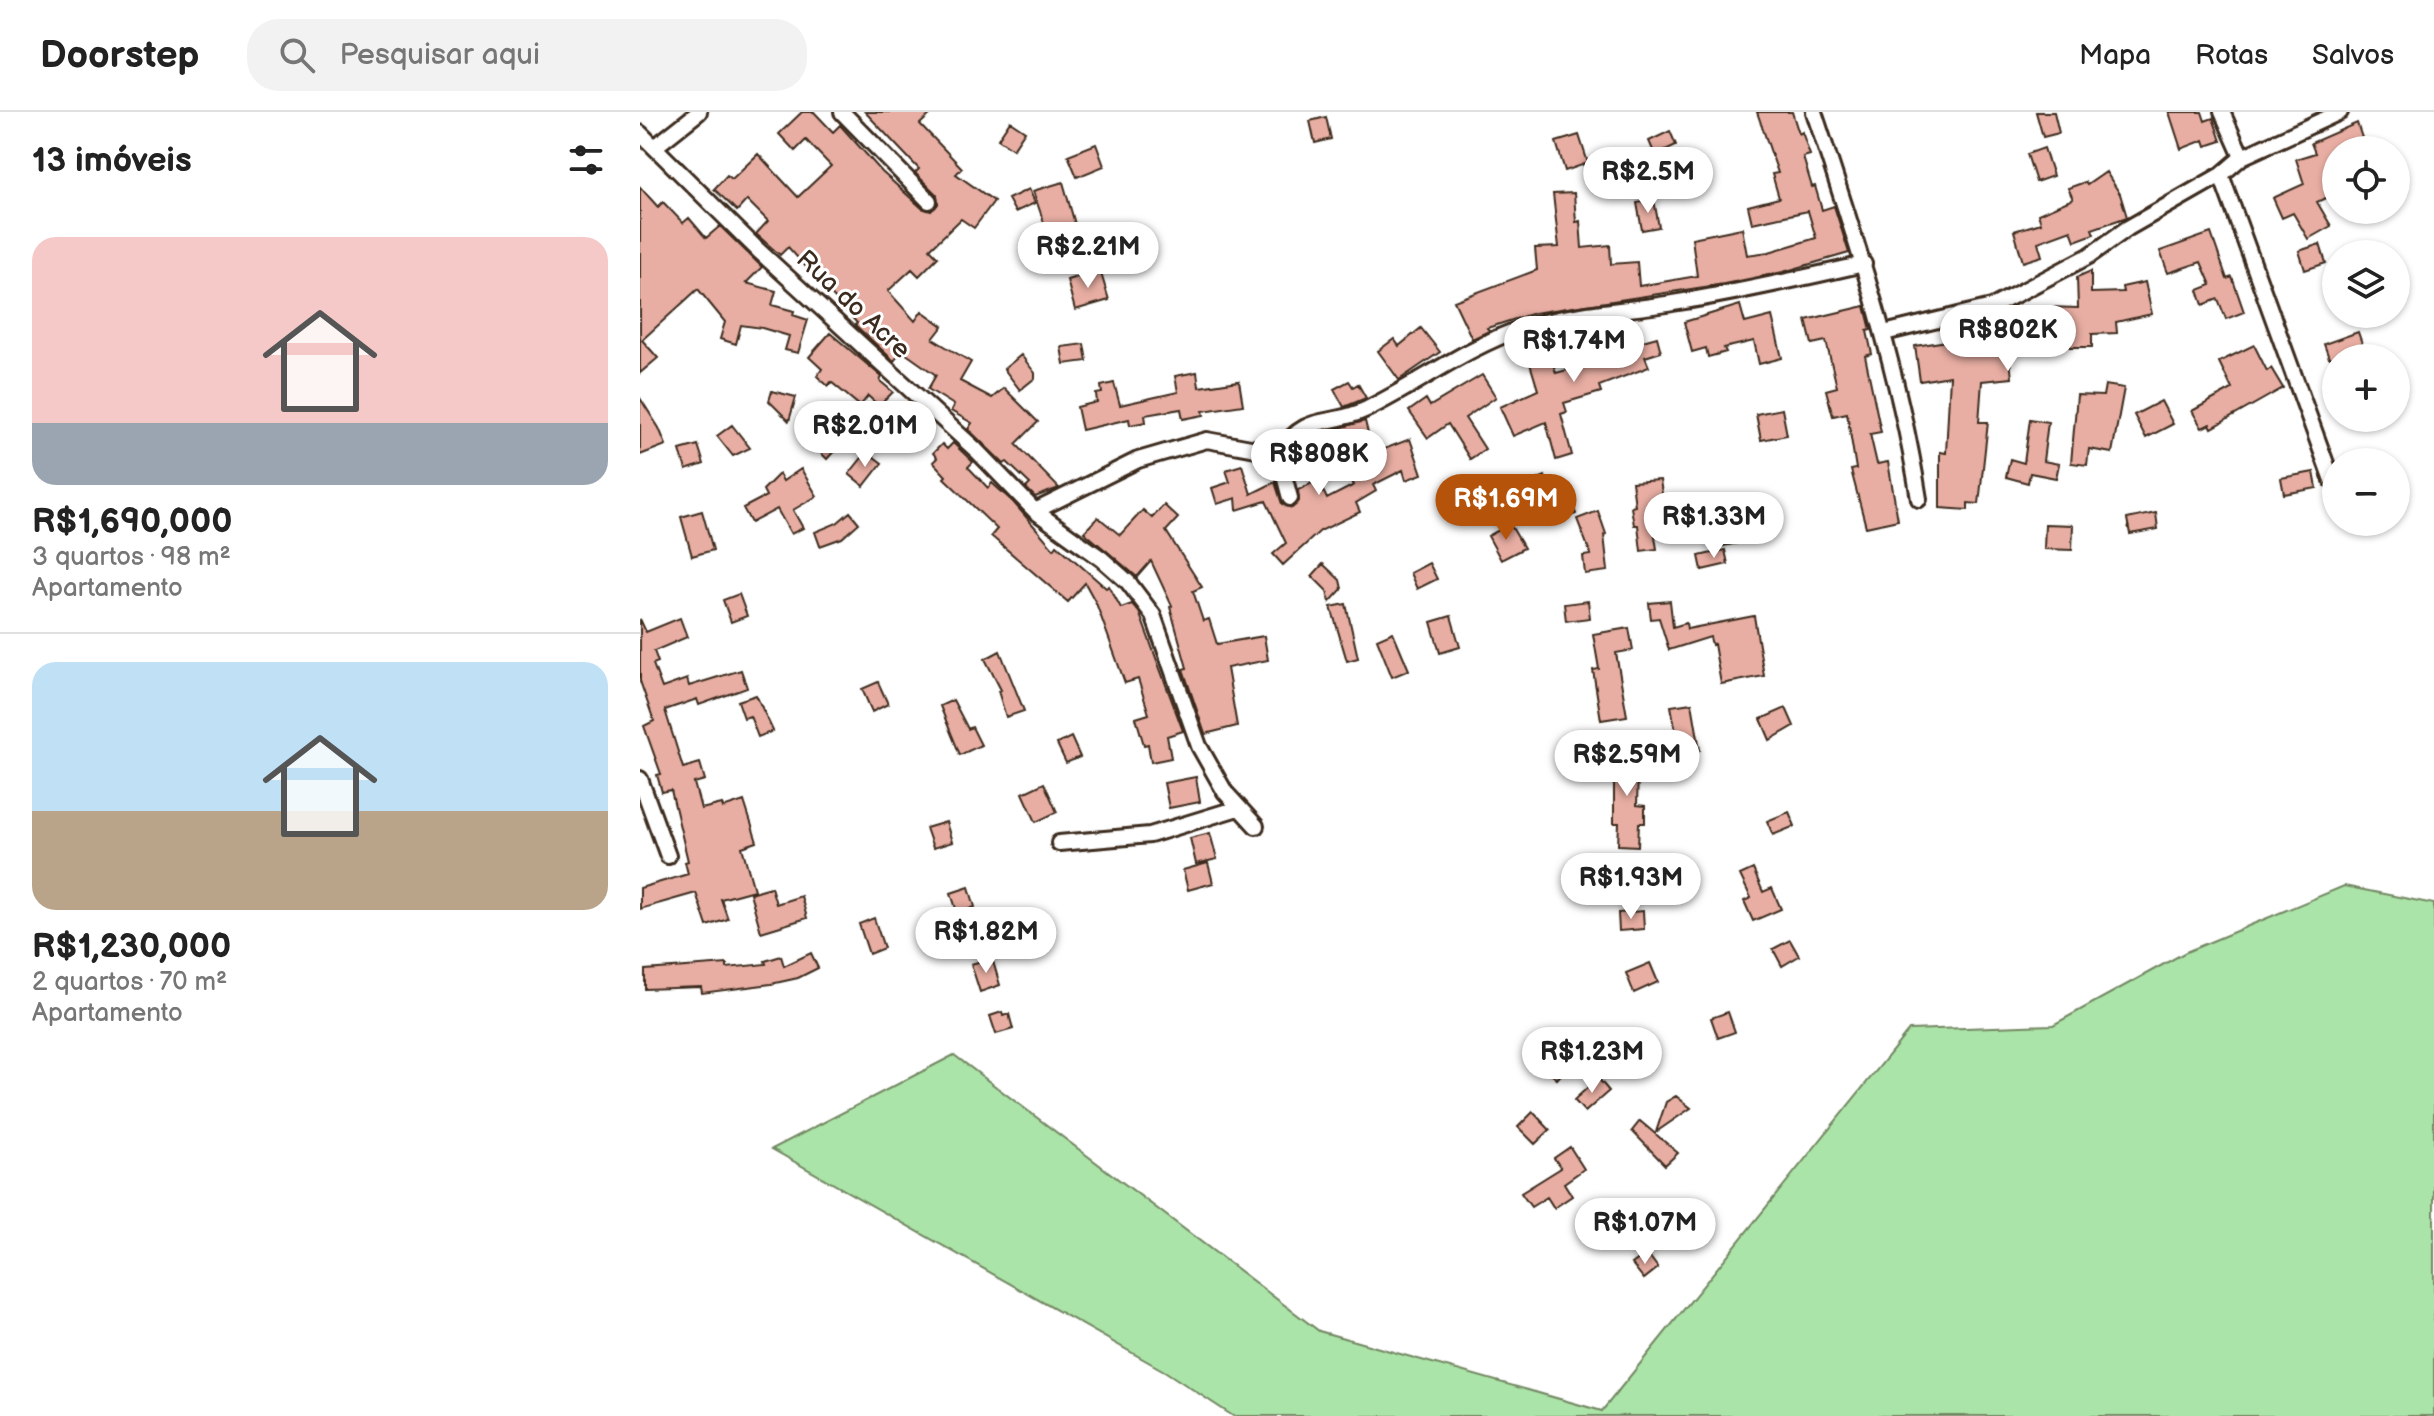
<!DOCTYPE html>
<html lang="pt">
<head>
<meta charset="utf-8">
<style>
  :root { --surface:#fff; --page:#f2f2f2; --text:#222; --muted:#767676; --line:#e0e0e0; --accent:#b45309 }
  body { margin:0; font-family:"Balsamiq Sans",sans-serif; background:var(--page); color:var(--text); height:100vh; display:flex; flex-direction:column; font-size:30px; white-space:nowrap }
  * { box-sizing:border-box; margin:0 }
  p { font-size:26px; color:var(--muted) }
  .icon { flex:none; width:44px; height:44px; fill:none; stroke:currentColor; stroke-width:2; stroke-linecap:round; stroke-linejoin:round }
  .map { position:relative; flex:1; overflow:hidden }
  .sheet { display:flex; flex-direction:column; background:var(--surface); width:640px }
  .sheet>* { flex:none }
  .buttons { position:absolute; left:1682px; top:24px; display:grid; gap:16px }
  .buttons a { display:grid; place-items:center; width:88px; height:88px; border-radius:50%; background:var(--surface); box-shadow:0 2px 6px #0004; font-size:40px }
  .price { position:absolute; translate:-50% -68px; padding:0 18px; border-radius:28px; background:#fff; color:#222; font-size:26px; line-height:52px; filter:drop-shadow(0 2px 4px #0008) }
  .price::after { content:''; position:absolute; left:50%; top:48px; width:24px; height:18px; margin-left:-12px; background:inherit; clip-path:polygon(0 0,100% 0,50% 100%) }
  .price.selected { background:var(--accent); color:#fff }
  ul { padding:0; list-style:none }
  li { display:grid; align-content:center; gap:16px; height:424px; padding:0 32px }
  li+li { border-top:2px solid var(--line) }
  li span { display:grid; place-items:center; height:248px; border-radius:24px; color:#555 }
  li>.icon { margin-inline-start:auto }
  span .icon { width:144px; height:144px; fill:#fffc; stroke-width:1 }
  li b { font-size:34px }
  h2 { display:flex; justify-content:space-between; align-items:center; height:96px; padding:0 32px; font-size:34px }
  header { display:flex; align-items:center; gap:48px; box-sizing:border-box; height:112px; padding:0 40px; background:var(--surface); border-bottom:2px solid var(--line) }
  header strong { font-size:38px }
  nav { display:flex; gap:44px; margin-inline-start:auto; font-size:28px }
  .search { width:560px; height:72px; background:var(--page); display:flex; align-items:center; gap:20px; box-sizing:border-box; padding:0 28px; border-radius:32px; color:var(--muted); font-size:30px }
  main { display:flex; flex:1; min-height:0 }
  .map>svg:first-child { display:block }
  .green { fill:#abe4a8; stroke:#738763; stroke-width:2 }
  .building { fill:#e8aea3; stroke:#3b2a1e; stroke-width:2 }
  .lines { fill:none; stroke-linecap:round; stroke-linejoin:round }
  .minor-casing { stroke:#3b2a1e; stroke-width:20 }
  .minor { stroke:#fff; stroke-width:14 }
  .labels { text-anchor:middle; dominant-baseline:central; stroke-width:6; stroke-linejoin:round; paint-order:stroke }
  .street-label { font-size:26px; fill:#3b2a1e; stroke:#fff }
</style>
</head>
<body>
<header>
<strong>Doorstep</strong>
<div class="search"><svg class="icon" aria-label="search" viewBox="0 0 24 24"><circle cx="10" cy="10" r="6"/><path d="M15 15l6 6"/></svg>Pesquisar aqui</div>
<nav><a>Mapa</a><a>Rotas</a><a>Salvos</a></nav>
</header>
<main>
<section class="sheet">
<h2>13 imóveis<svg class="icon" aria-label="filters" viewBox="0 0 24 24"><path d="M4 7h16M4 17h16"/><circle cx="9" cy="7" r="2"/><circle cx="15" cy="17" r="2"/></svg></h2>
<ul>
<li><span style="background:linear-gradient(#f6c9c9 75%,#9aa5b1 0)"><svg class="icon" aria-label="home" viewBox="0 0 24 24"><path d="M3 11l9-7 9 7M6 9v11h12V9"/></svg></span><div><b>R$1,690,000</b><p>3 quartos · 98 m²</p><p>Apartamento</p></div></li>
<li><span style="background:linear-gradient(#bfe0f5 60%,#b9a48a 0)"><svg class="icon" aria-label="home" viewBox="0 0 24 24"><path d="M3 11l9-7 9 7M6 9v11h12V9"/></svg></span><div><b>R$1,230,000</b><p>2 quartos · 70 m²</p><p>Apartamento</p></div></li>
</ul>
</section>
<div class="map">
<svg width="1794" height="1304" viewBox="0 0 1794 1304">
  <rect width="100%" height="100%" fill="#fff"/>
  <filter id="ink" filterUnits="userSpaceOnUse"><feTurbulence type="fractalNoise" baseFrequency=".0125" numOctaves="2"/><feDisplacementMap in="SourceGraphic" scale="16" xChannelSelector="R" yChannelSelector="G"/><feConvolveMatrix kernelMatrix="1 2 1 2 8 2 1 2 1" color-interpolation-filters="sRGB"/></filter>
  <g filter="url(#ink)">
    <!-- green -->
    <path class="green" d="M1704 774 1794 792V1304H593L526 1260 132 1037 314 943 679 1219 962 1299 1269 918 1413 913 1546 840Z"/>
    <!-- building -->
    <path class="building" d="M162 0H174L193 20 200 13 242 60 282 96 291 99 298 92 297 83 275 61 279 57 225 0H293L280 12 322 56 316 62 354 89 334 116 321 107 290 137 298 145 279 164 272 157 248 179 275 209 282 199 303 214 293 227 331 250 320 269 352 286 364 276 398 310 376 332 419 376 395 385 386 376 390 372 367 350 364 352 328 317 332 311 311 299 314 293 288 277 296 263 262 239 254 249 215 213 217 211 148 135 140 143 116 122 128 109 107 88 97 99 74 77 87 63 92 67 118 42 158 85 191 54 166 28 155 39 139 22Z
      M1117 0H1152L1159 22 1162 20 1170 43 1163 45 1172 75 1175 74 1182 98 1194 94 1209 141 1143 160 1084 172 894 201 847 216 849 219 832 227 814 189 897 158 895 136 919 135 913 82 934 81 936 110 940 109 942 136 970 133 971 152 997 150 999 174 1057 164 1052 126 1102 116 1107 143 1129 140 1176 126 1168 99 1112 111 1108 94 1139 86 1132 62 1138 61Z
      M1396 0H1414L1419 21 1403 25Z
      M1529 0H1562L1565 9 1573 6 1581 29 1566 34 1564 28 1541 37Z
      M686 5 691 27 675 31 670 9Z
      M370 9 385 19 373 37 358 27Z
      M1717 11 1726 38H1696V81L1677 90 1691 114 1668 127 1653 101 1642 106 1633 86 1664 72 1656 47 1675 41 1671 31Z
      M1030 19 1036 33 1015 43 1009 29Z
      M939 23 948 51 925 59 916 30Z
      M456 32 464 54 437 65 428 43Z
      M1404 36 1413 64 1396 70 1387 42Z
      M1466 60 1480 82 1487 105 1452 117 1454 122 1435 129 1431 118 1398 130 1402 144 1383 150 1374 119 1401 111 1398 102 1433 87 1428 76 1445 70 1447 73Z
      M423 70 437 119 410 128 393 79Z
      M0 75 18 95 23 90 43 111 49 106 66 126 80 114 122 155 106 171 136 179 132 193 154 199 153 203 168 208 158 241 145 238 149 224 122 216 101 213 96 232 80 227 85 210 58 177 2 228 18 246 0 261Z
      M389 77 395 91 375 100 368 87Z
      M1014 88 1019 115 1002 118 997 91Z
      M1571 121 1587 167 1592 165 1604 200 1586 207 1578 187 1563 193 1558 178 1571 173 1561 150 1528 161 1520 139Z
      M1680 132 1686 151 1665 158 1659 139Z
      M460 158 469 188 435 198 427 168Z
      M1451 159V181L1483 180 1482 175 1505 170 1512 202 1476 210 1477 221 1452 222V235H1430V226L1401 223 1400 232 1368 230 1372 266 1342 269 1339 310H1348L1339 392 1328 391V398L1300 396V340L1306 341 1310 264 1280 269 1275 234 1307 229 1308 233 1338 229 1336 211 1376 207V202L1407 204 1408 195 1438 196 1437 165Z
      M1100 193 1105 211 1132 204 1142 246 1119 252 1114 229 1084 236 1086 240 1068 245 1066 236 1052 240 1044 210Z
      M1225 194 1231 218 1227 219 1232 242 1225 244 1241 320 1230 322 1237 352 1248 350 1258 408 1226 415 1211 358 1216 357 1207 301 1193 304 1186 278 1197 275 1186 229 1172 232 1166 208Z
      M781 216 800 240 759 268 738 239 754 227 759 234Z
      M995 217 999 230 1017 225 1021 240 1005 245 1009 255 959 274 961 280 924 291 927 300 921 302 932 343 916 348 906 310 873 324 860 295 898 278 885 235 906 229 916 261 956 250 951 235Z
      M1718 220 1726 243 1716 246H1689L1684 232Z
      M190 221 242 265 240 269 253 280 239 294 228 284 220 294 191 270 188 274 177 264 182 257 169 245Z
      M444 232 447 249 424 252 421 235Z
      M1614 233 1627 259 1631 256 1643 276 1572 316 1570 312 1562 316 1552 299 1592 277 1579 250Z
      M381 243 395 261V266L380 278 364 257Z
      M557 260 559 275 599 269 603 293 563 299 564 303 543 307 541 297 505 303 506 310 490 313 489 307 442 318 437 295 457 290 456 282 462 281 461 274 474 271 480 293 538 280 535 264Z
      M842 263 856 285 825 306 845 337 830 347 808 312 788 326 769 299 786 287 790 294Z
      M709 269 713 275 718 272 726 286 704 295 694 277Z
      M1465 273 1484 276 1472 341 1449 337 1447 353 1431 351 1437 283 1463 284Z
      M132 279 156 285 149 309 129 289Z
      M0 286 19 316 26 333 0 343Z
      M1521 289 1533 312 1506 326 1494 303Z
      M1142 297 1147 323 1121 328 1116 302Z
      M257 302 273 312 260 332 242 320Z
      M1390 307 1408 310 1403 349 1419 352 1416 366 1390 361 1388 371 1366 365 1370 347 1384 351Z
      M725 309 732 338 728 340 722 330 677 341 673 323Z
      M92 313 110 336 93 344 77 324Z
      M181 320 197 336 187 347 171 331Z
      M770 327 782 362 766 368 763 358 733 373 736 379 716 391 720 400 680 419 643 453 633 442 646 431 626 389 597 398 596 386 577 392 572 376 590 370 586 358 602 353 611 382 635 370 642 392 652 396 659 389 658 378 678 368 687 387 714 373 709 365 730 353 726 344Z
      M313 331 333 350 328 355 348 376 352 371 373 390 414 437 417 433 466 476 469 474 481 496 492 492 499 500 543 619 527 624 531 646 511 650 508 632 504 633 496 606 509 602 498 567 485 571 456 491 445 471 428 490 351 424 357 417 304 366 306 364 293 350 297 346 293 341 302 332 307 337Z
      M58 333 64 352 46 358 40 338Z
      M225 342H230L242 351 224 374 209 362Z
      M161 357 177 384 153 398 163 416 151 422 137 397 111 411 103 396 126 384 123 378 139 362 143 369Z
      M1674 360 1677 376 1644 382 1641 366Z
      M905 364 914 389 894 397 886 372Z
      M1020 368 1026 409 1013 411 1017 437 1001 439 998 413H994L991 395 995 394 992 370Z
      M930 386 936 402 912 411 906 395Z
      M524 393 538 406 526 419 562 475 553 479 563 509 569 507 577 532 624 524 628 548 587 556 597 614 565 622 543 557 547 556 530 495 532 494 511 449 497 465 444 420 458 405 480 423 503 398 512 406Z
      M62 399 73 438 52 444 41 405Z
      M958 399 966 422 964 423 968 459 945 462 943 444 951 443 937 407Z
      M210 400 219 411 202 426 180 434 175 420 197 411Z
      M1516 401 1518 417 1490 422 1487 407Z
      M870 412 884 436 861 448 848 424Z
      M1405 412 1433 413 1432 438 1404 437Z
      M1100 413 1103 430 1083 434 1080 417Z
      M1085 438 1088 452 1062 458 1059 444Z
      M789 451 797 467 777 477 770 461Z
      M683 452 700 468 702 477 690 490 687 479 672 464Z
      M99 482 107 504 91 510 83 488Z
      M948 489 950 506 926 509 924 492Z
      M1030 489 1033 515 1046 511 1047 517 1114 504 1124 564 1081 572 1074 532 1072 533 1070 525 1029 538 1019 506 1011 507 1009 491Z
      M706 492 718 546 707 549 691 495Z
      M811 504 820 535 800 541 791 510Z
      M40 506 47 525 14 539 18 550 13 552 22 576 47 567 49 574 101 558 107 576 59 593 57 587 25 598 43 656 60 651 65 668 54 671 61 697 82 692 83 696 104 689 117 730 102 735 114 778 81 787 88 807 67 814 56 781 0 797V776L48 762 45 750 48 749 31 678 22 680 17 663 21 662 4 614 14 609 0 569V507L6 520Z
      M989 516 993 538 976 541 987 604 961 608 953 558 959 557 953 522Z
      M753 520 769 558 752 565 737 527Z
      M360 539 384 599 366 605 358 579 361 578 345 547Z
      M238 570 248 592 232 600 222 577Z
      M116 583 133 619 118 625 110 604 104 606 98 589Z
      M313 588 328 617 332 615 341 633 320 643 300 594Z
      M1052 591 1060 638 1040 642 1031 594Z
      M1146 596 1154 614 1130 628 1121 607Z
      M431 625 440 645 426 651 417 632Z
      M991 634 993 661H998L997 693 1005 694V711H999L998 734 978 733 979 711H974V636Z
      M556 665 560 690 529 696 524 671Z
      M404 671 417 700 396 710 383 681Z
      M1149 700 1155 714 1133 723 1127 709Z
      M306 710 312 730 293 736 286 716Z
      M570 721 577 747 556 752 550 726Z
      M568 751 573 771 548 778 543 758Z
      M1113 757 1123 780 1132 776 1141 797 1113 809 1104 789 1111 786 1100 763Z
      M131 775 136 792 161 784 167 806 121 820 110 781Z
      M329 775 335 795 329 797 324 822 311 781Z
      M1003 799 1004 817 979 819 978 801Z
      M234 806 244 836 229 842 219 812Z
      M1150 828 1159 844 1142 854 1133 837Z
      M171 841 178 856 158 866 131 872 62 881 61 875 5 877V858L87 852V856L126 852 125 849 141 844 144 854Z
      M352 846 360 873 340 880 331 852Z
      M1010 851 1018 870 994 881 986 861Z
      M362 900 363 904 369 902 373 917 356 922 350 904Z
      M1088 900 1095 920 1078 926 1071 906Z
      M928 928 941 940 917 967 903 955Z
      M958 966 969 979 945 1000 934 988Z
      M1036 984 1051 996 1016 1020 1026 990Z
      M893 1000 910 1018 895 1032 878 1015Z
      M1000 1009 1038 1041 1025 1053 992 1019Z
      M930 1035 944 1057 924 1071 932 1084 914 1096 907 1085 891 1095 881 1081 921 1056 914 1046Z
      M1007 1141 1018 1156 1004 1167 992 1152Z"/>
    <g class="lines">
      <!-- minor casing -->
      <g class="minor-casing">
        <path id="minor" d="M202 0 289 89
          M1174 0C1216 128 1258 253 1279 387
          M1582 0 1602 45
          M0 21 119 139 336 338 395 399 462 447 488 470 513 503 559 634 585 680 616 714
          M16 34 59 0
          M1581 63 1692 368
          M1244 221 1352 195 1449 144 1488 116 1581 63 1602 45 1700 0
          M638 341C670 298 685 317 727 297 780 271 826 235 883 216 933 200 988 199 1039 190 1101 180 1163 166 1224 152
          M395 399 498 348 567 328 638 341 650 386
          M0 667 28 744
          M419 731 510 723 598 696"/>
      </g>
      <!-- minor -->
      <use href="#minor" class="minor"/>
    </g>
  </g>
  <g class="labels">
    <!-- street labels -->
    <g class="street-label">
      <text transform="translate(213 193) rotate(43)">Rua do Acre</text>
    </g>
  </g>
</svg>
<div class="buttons">
<a><svg class="icon" aria-label="locate" viewBox="0 0 24 24"><circle cx="12" cy="12" r="6"/><path d="M12 2v4M12 18v4M2 12h4M18 12h4"/></svg></a>
<a><svg class="icon" aria-label="layers" viewBox="0 0 24 24"><path d="M12 4l9 5-9 5-9-5zM3 14l9 5 9-5"/></svg></a>
<a>+</a>
<a>−</a>
</div>
<b class="price" style="left:1008px;top:103px">R$2.5M</b>
<b class="price" style="left:448px;top:178px">R$2.21M</b>
<b class="price" style="left:1368px;top:261px">R$802K</b>
<b class="price" style="left:934px;top:272px">R$1.74M</b>
<b class="price" style="left:225px;top:357px">R$2.01M</b>
<b class="price" style="left:679px;top:385px">R$808K</b>
<b class="price selected" style="left:866px;top:430px">R$1.69M</b>
<b class="price" style="left:1074px;top:448px">R$1.33M</b>
<b class="price" style="left:987px;top:686px">R$2.59M</b>
<b class="price" style="left:991px;top:809px">R$1.93M</b>
<b class="price" style="left:346px;top:863px">R$1.82M</b>
<b class="price" style="left:952px;top:983px">R$1.23M</b>
<b class="price" style="left:1005px;top:1154px">R$1.07M</b>
</div>
</main>
</body>
</html>
